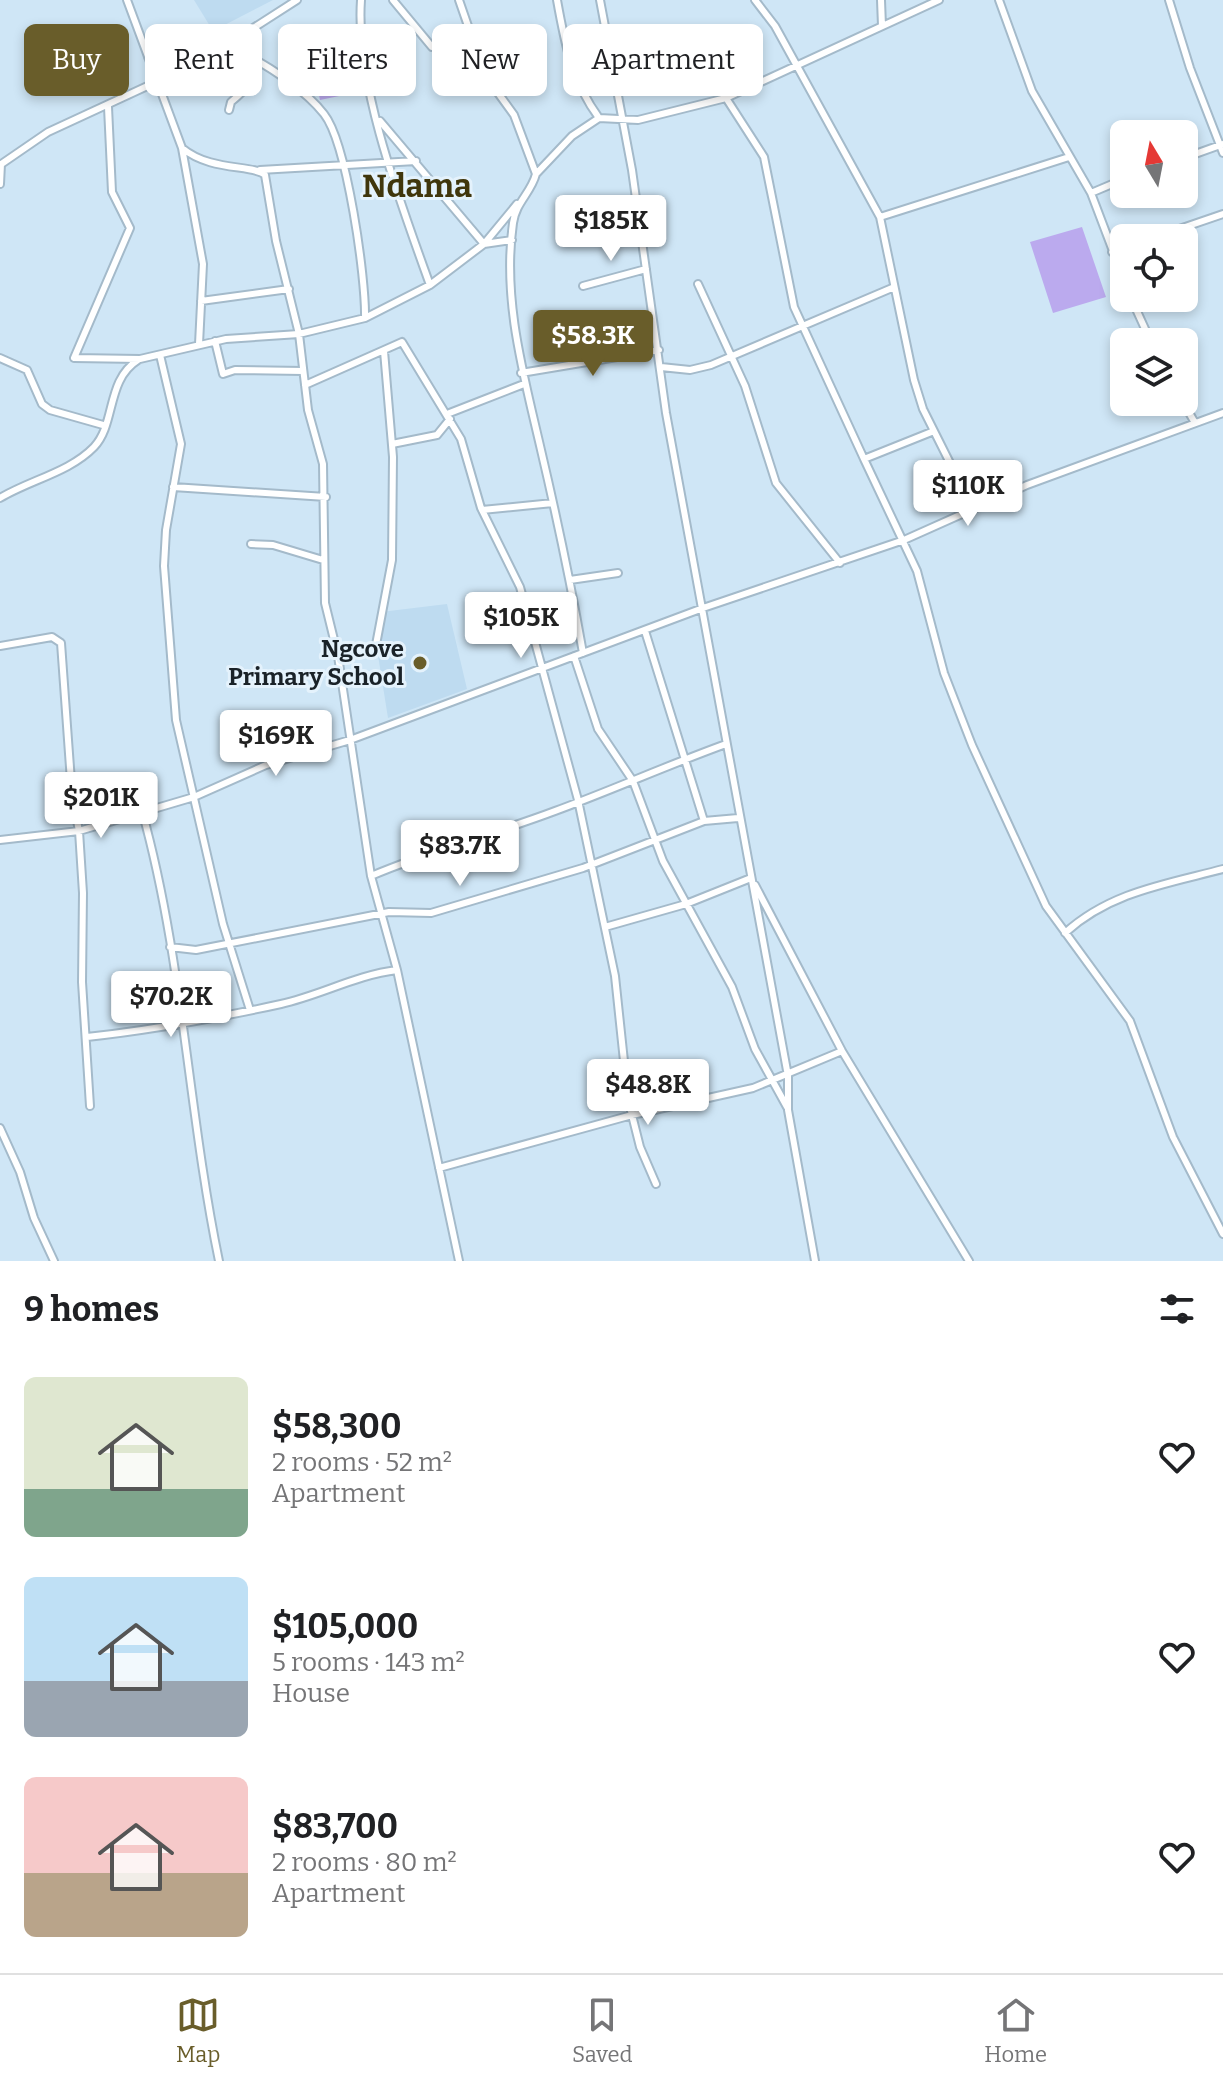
<!DOCTYPE html>
<html lang="en">
<head>
<meta charset="utf-8">
<style>
  :root { --surface:#fff; --page:#f2f2f2; --text:#202124; --muted:#757577; --line:#e0e0e0; --accent:#695d2a }
  body { margin:0; font-family:Bitter,serif; background:var(--page); color:var(--text); height:100vh; display:flex; flex-direction:column; font-size:30px; white-space:nowrap }
  * { box-sizing:border-box; margin:0 }
  p { font-size:26px; color:var(--muted) }
  .icon { flex:none; width:44px; height:44px; fill:none; stroke:currentColor; stroke-width:2; stroke-linecap:round; stroke-linejoin:round }
  .map { position:relative; height:1261px; overflow:hidden }
  .details { display:flex; flex-direction:column; background:var(--surface); flex:1 }
  .details>* { flex:none }
  .hud { position:absolute; left:24px; top:24px; width:800px; height:72px; display:flex; gap:16px }
  .needle { width:52px; rotate:350deg }
  .fabs { position:absolute; left:1110px; top:120px; display:grid; gap:16px }
  .fabs a { display:grid; place-items:center; width:88px; height:88px; border-radius:12px; background:var(--surface); box-shadow:0 4px 12px #0003; font-size:40px }
  .price { position:absolute; translate:-50% -68px; padding:0 18px; border-radius:8px; background:#fff; color:#222; font-size:26px; line-height:52px; filter:drop-shadow(0 2px 4px #0008) }
  .price::after { content:''; position:absolute; left:50%; top:48px; width:24px; height:18px; margin-left:-12px; background:inherit; clip-path:polygon(0 0,100% 0,50% 100%) }
  .price.on { background:var(--accent); color:#fff }
  ul { padding:0; list-style:none }
  li { display:flex; align-items:center; gap:24px; height:200px; padding:0 24px }
  li span { display:grid; place-items:center; flex:none; width:224px; height:160px; border-radius:12px; color:#555 }
  li>.icon { margin-inline-start:auto }
  span .icon { width:96px; height:96px; fill:#fffc; stroke-width:1 }
  li b { font-size:34px }
  h2 { display:flex; justify-content:space-between; align-items:center; height:96px; padding:0 24px; font-size:34px }
  .chip { padding:0 28px; border-radius:12px; background:var(--surface); box-shadow:0 4px 12px #0003; font-size:28px; line-height:72px }
  .chip.on { background:var(--accent); color:#fff }
  .dock { display:flex; justify-content:space-around; align-items:center; height:112px; border-top:2px solid var(--line); background:var(--surface); font-size:22px; color:var(--muted) }
  .dock a { display:grid; justify-items:center; gap:4px }
  .dock .on { color:var(--accent) }
  .map>svg:first-child { display:block }
  .built { fill:#bedbf0 }
  .pitch { fill:#bae }
  .lines { fill:none; stroke-linecap:round; stroke-linejoin:round }
  .minor-casing { stroke:#a4baca; stroke-width:10 }
  .minor { stroke:#fff; stroke-width:6 }
  .poi-dot { fill:#695d2a; stroke:#e4f2fc; stroke-width:3 }
  .labels { text-anchor:middle; dominant-baseline:central; stroke-width:6; stroke-linejoin:round; paint-order:stroke }
  .poi-label { font-size:24px; font-weight:bold; fill:#1a2228; stroke:#e4f2fc; text-anchor:end }
  .district-label { font-size:32px; font-weight:bold; fill:#40360c; stroke:#e4f2fc }
</style>
</head>
<body>
<div class="map">
<svg width="1223" height="1261" viewBox="0 0 1223 1261">
  <rect width="100%" height="100%" fill="#cfe6f6"/>
  <!-- built -->
  <path class="built" d="M194 0H273L213 31Z
    M447 604 467 689 388 718 377 649 381 612Z"/>
  <!-- pitch -->
  <path class="pitch" d="M351 28 363 91 320 100 307 37Z
    M1082 227 1106 297 1053 313 1030 242Z"/>
  <g class="lines">
    <!-- minor casing -->
    <g class="minor-casing">
      <path id="minor" d="M127 0 182 148 203 264 199 344
        M361 0C355 84 401 204 430 285
        M393 0 432 47 470 33
        M459 0 485 75 514 115 536 174C531 193 516 202 513 223 502 300 524 376 541 450 557 518 571 585 583 653
        M557 0C565 45 572 81 599 118
        M600 0 632 170 666 413 788 1076V1110L815 1261
        M755 0 775 26 880 217 914 380 923 409 973 509
        M881 0 882 26
        M999 0 1032 91 1091 193 1124 280
        M1169 0 1190 68 1223 153
        M148 57 189 64 246 55C271 67 307 92 324 114 347 143 366 279 365 318
        M205 59 297 0
        M726 98 764 157 794 307 864 459 934 431
        M108 107 112 192 130 228 74 358 140 359 226 339 299 334 365 318 430 285 484 244 512 240
        M229 110 231 102C254 83 247 85 248 56
        M380 121 484 244 517 204
        M182 148C211 172 253 164 265 175L276 241 299 334 308 410 323 464 325 603 338 656 371 876 397 970 459 1261
        M1184 158 1223 144
        M0 165 48 132 195 64
        M260 170 416 161
        M536 174 572 136 599 118 638 120 726 98 939 0
        M0 184 1 164
        M1091 193 1124 179
        M880 217 1069 157
        M1153 238 1223 214
        M1112 252 1124 248
        M698 284 745 386 776 483 840 563
        M583 286 646 269
        M1131 298 1151 342
        M201 301 289 289
        M215 341 223 374 235 370 303 371
        M160 355 181 444 166 530 164 566 176 720 223 924 250 1010
        M0 358 27 370 42 404 50 410 103 425
        M661 367 690 370 711 365 892 288
        M521 373 659 350
        M305 385 402 342 461 439 481 508 520 587 578 800 615 976 628 1099 640 1147 656 1184
        M1183 402 1195 423
        M447 414 524 384
        M392 444 437 435 450 419
        M864 459 917 571 944 673 972 745 1046 906 1130 1021 1173 1137 1223 1234
        M173 487 326 497
        M0 498C30 480 70 472 94 447 116 424 106 380 138 360
        M482 510 553 503
        M251 544 273 545 323 560
        M570 580 618 573
        M645 631 704 821
        M0 646 52 637 61 643 72 795 79 831 83 893 82 982 90 1106
        M338 656 375 650 392 560 393 457 384 351
        M574 656 598 729 633 781 663 861 732 987 755 1049 787 1107
        M142 811C183 958 188 1112 219 1261
        M0 840 79 831 194 797 266 765 350 740 703 608 904 540 1027 485 1223 413
        M371 876C432 850 494 834 555 811 612 790 668 765 726 744
        M755 885 842 1051 969 1261
        M605 927 686 904 751 878
        M1065 933C1110 892 1166 884 1223 869
        M170 947 196 950 389 912 431 913 583 868 704 821 738 818
        M87 1037C152 1030 217 1018 281 1004 321 995 356 975 397 970
        M0 1128 20 1172 34 1218 54 1261
        M439 1168 632 1115 753 1088 842 1051"/>
    </g>
    <!-- minor -->
    <use href="#minor" class="minor"/>
  </g>
  <!-- markers -->
  <circle class="poi-dot" cx="420" cy="663" r="8"/>
  <g class="labels">
    <!-- poi labels -->
    <g class="poi-label">
      <text x="404" y="649">Ngcove<tspan x="404" dy="28">Primary School</tspan></text>
    </g>
    <!-- district labels -->
    <g class="district-label">
      <text x="417" y="186">Ndama</text>
    </g>
  </g>
</svg>
<div class="fabs">
<a><svg class="needle" viewBox="-14 -14 28 28"><path d="M0-13l5 13h-10z" fill="#e53935"/><path d="M0 13l5-13h-10z" fill="#757577"/></svg></a>
<a><svg class="icon" aria-label="locate" viewBox="0 0 24 24"><circle cx="12" cy="12" r="6"/><path d="M12 2v4M12 18v4M2 12h4M18 12h4"/></svg></a>
<a><svg class="icon" aria-label="layers" viewBox="0 0 24 24"><path d="M12 4l9 5-9 5-9-5zM3 14l9 5 9-5"/></svg></a>
</div>
<b class="price" style="left:611px;top:263px">$185K</b>
<b class="price on" style="left:593px;top:378px">$58.3K</b>
<b class="price" style="left:968px;top:528px">$110K</b>
<b class="price" style="left:521px;top:660px">$105K</b>
<b class="price" style="left:276px;top:778px">$169K</b>
<b class="price" style="left:101px;top:840px">$201K</b>
<b class="price" style="left:460px;top:888px">$83.7K</b>
<b class="price" style="left:171px;top:1039px">$70.2K</b>
<b class="price" style="left:648px;top:1127px">$48.8K</b>
<div class="hud">
<a class="chip on">Buy</a>
<a class="chip">Rent</a>
<a class="chip">Filters</a>
<a class="chip">New</a>
<a class="chip">Apartment</a>
</div>
</div>
<section class="details">
<h2>9 homes<svg class="icon" aria-label="filters" viewBox="0 0 24 24"><path d="M4 7h16M4 17h16"/><circle cx="9" cy="7" r="2"/><circle cx="15" cy="17" r="2"/></svg></h2>
<ul>
<li><span style="background:linear-gradient(#dfe7d0 70%,#7fa58c 0)"><svg class="icon" aria-label="home" viewBox="0 0 24 24"><path d="M3 11l9-7 9 7M6 9v11h12V9"/></svg></span><div><b>$58,300</b><p>2 rooms · 52 m²</p><p>Apartment</p></div><svg class="icon" aria-label="heart" viewBox="0 0 24 24"><path d="M12 20l-8-8c-3-5 5-10 8-4 3-6 11-1 8 4z"/></svg></li>
<li><span style="background:linear-gradient(#bfe0f5 65%,#9aa5b1 0)"><svg class="icon" aria-label="home" viewBox="0 0 24 24"><path d="M3 11l9-7 9 7M6 9v11h12V9"/></svg></span><div><b>$105,000</b><p>5 rooms · 143 m²</p><p>House</p></div><svg class="icon" aria-label="heart" viewBox="0 0 24 24"><path d="M12 20l-8-8c-3-5 5-10 8-4 3-6 11-1 8 4z"/></svg></li>
<li><span style="background:linear-gradient(#f6c9c9 60%,#b9a48a 0)"><svg class="icon" aria-label="home" viewBox="0 0 24 24"><path d="M3 11l9-7 9 7M6 9v11h12V9"/></svg></span><div><b>$83,700</b><p>2 rooms · 80 m²</p><p>Apartment</p></div><svg class="icon" aria-label="heart" viewBox="0 0 24 24"><path d="M12 20l-8-8c-3-5 5-10 8-4 3-6 11-1 8 4z"/></svg></li>
</ul>
</section>
<nav class="dock">
<a class="on"><svg class="icon" aria-label="map" viewBox="0 0 24 24"><path d="M3 6l6-2 6 2 6-2v14l-6 2-6-2-6 2zM9 4v14M15 6v14"/></svg>Map</a>
<a><svg class="icon" aria-label="saved" viewBox="0 0 24 24"><path d="M7 4h10v16l-5-4-5 4z"/></svg>Saved</a>
<a><svg class="icon" aria-label="home" viewBox="0 0 24 24"><path d="M3 11l9-7 9 7M6 9v11h12V9"/></svg>Home</a>
</nav>
</body>
</html>
